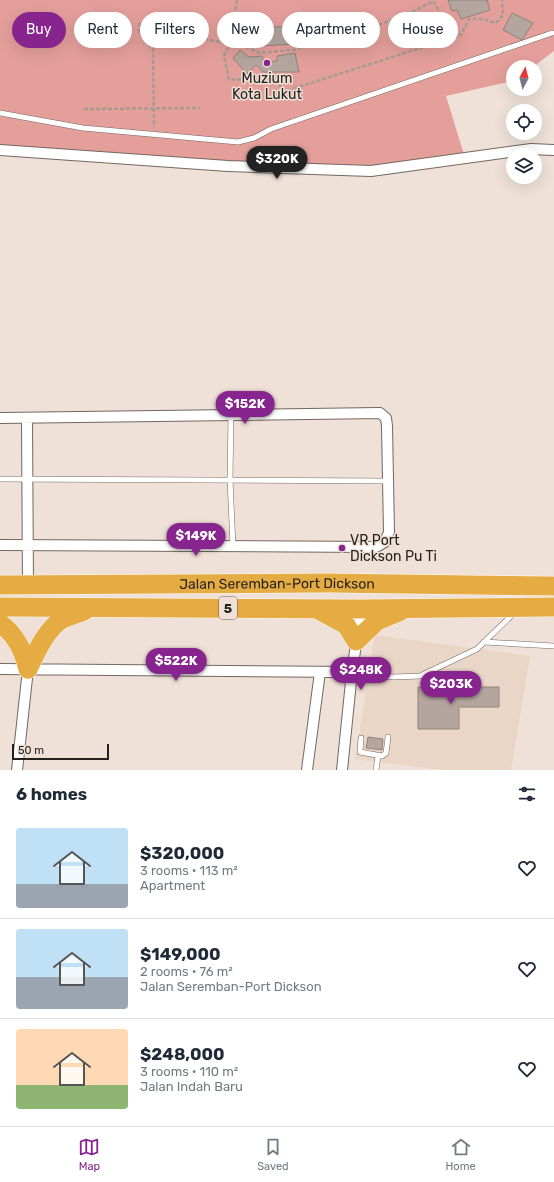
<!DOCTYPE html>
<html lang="en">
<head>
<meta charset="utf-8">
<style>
  :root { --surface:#fff; --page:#f6f6f7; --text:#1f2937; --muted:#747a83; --line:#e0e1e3; --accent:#88248d }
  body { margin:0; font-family:Rubik,sans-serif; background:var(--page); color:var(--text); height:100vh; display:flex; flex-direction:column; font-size:15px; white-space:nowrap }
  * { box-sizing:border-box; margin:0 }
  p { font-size:13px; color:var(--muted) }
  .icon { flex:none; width:22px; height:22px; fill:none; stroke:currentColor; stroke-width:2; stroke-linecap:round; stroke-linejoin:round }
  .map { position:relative; height:770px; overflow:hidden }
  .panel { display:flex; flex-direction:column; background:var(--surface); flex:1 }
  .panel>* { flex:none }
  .guide { position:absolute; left:12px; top:12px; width:530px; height:36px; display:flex; gap:8px }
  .needle { width:26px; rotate:7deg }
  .controls { position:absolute; left:506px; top:60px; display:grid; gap:8px }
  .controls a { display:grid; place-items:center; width:36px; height:36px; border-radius:50%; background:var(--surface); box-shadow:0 4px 16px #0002; font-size:20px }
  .scale { position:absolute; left:12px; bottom:10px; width:97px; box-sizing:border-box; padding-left:4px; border:2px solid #26211d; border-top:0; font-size:11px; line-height:14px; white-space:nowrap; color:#26211d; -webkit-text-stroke:3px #efe1d7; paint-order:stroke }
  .price { position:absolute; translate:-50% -34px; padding:0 9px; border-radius:14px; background:var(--accent); color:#fff; font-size:13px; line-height:26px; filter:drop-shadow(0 1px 2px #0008) }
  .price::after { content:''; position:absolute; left:50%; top:24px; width:12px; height:9px; margin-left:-6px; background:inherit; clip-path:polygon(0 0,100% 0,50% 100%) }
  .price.active { background:#222; color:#fff }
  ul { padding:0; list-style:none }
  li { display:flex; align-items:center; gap:12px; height:100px; padding:0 16px }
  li+li { border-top:1px solid var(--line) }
  li span { display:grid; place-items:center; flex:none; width:112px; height:80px; border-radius:4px; color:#555 }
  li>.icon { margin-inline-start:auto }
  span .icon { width:48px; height:48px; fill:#fffc; stroke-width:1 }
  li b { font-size:17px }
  h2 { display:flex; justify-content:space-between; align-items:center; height:48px; padding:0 16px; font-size:17px }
  .tag { padding:0 14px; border-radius:18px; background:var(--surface); box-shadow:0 4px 16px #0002; font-size:14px; line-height:36px }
  .tag.active { background:var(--accent); color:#fff }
  .tab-bar { display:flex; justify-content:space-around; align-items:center; height:56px; border-top:1px solid var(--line); background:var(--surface); font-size:11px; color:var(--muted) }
  .tab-bar a { display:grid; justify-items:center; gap:2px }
  .tab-bar .active { color:var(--accent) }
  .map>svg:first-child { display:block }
  .built { fill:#ead6c7 }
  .green { fill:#e49f9b }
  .building { fill:#b5a59f; stroke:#91827c }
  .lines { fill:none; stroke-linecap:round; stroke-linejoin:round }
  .lane-casing { stroke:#73675e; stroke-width:6 }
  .street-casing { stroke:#73675e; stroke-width:12 }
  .highway-casing { stroke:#fff; stroke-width:20 }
  .path { stroke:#a79c94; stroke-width:2.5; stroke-dasharray:4 2; stroke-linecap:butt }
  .lane { stroke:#fff; stroke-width:5 }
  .street { stroke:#fff; stroke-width:10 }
  .highway { stroke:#e6ac44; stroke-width:19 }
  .poi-dot { fill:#88248d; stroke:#efe1d7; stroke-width:1.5 }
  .labels { text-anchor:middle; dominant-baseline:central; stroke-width:3; stroke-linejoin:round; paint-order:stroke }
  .shield { fill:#efe1d7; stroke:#625b55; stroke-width:1 }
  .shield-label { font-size:13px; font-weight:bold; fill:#26211d }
  .poi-label { font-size:14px; fill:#26211d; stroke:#efe1d7 }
  .street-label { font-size:14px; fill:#26211d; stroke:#efe1d7 }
</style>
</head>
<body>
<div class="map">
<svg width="554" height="770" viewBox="0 0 554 770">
  <rect width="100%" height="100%" fill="#efe1d7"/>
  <!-- built -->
  <path class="built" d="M375 635 530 656 511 770H442L355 759Z"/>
  <!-- green -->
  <path class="green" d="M0 0H554V51L533 67H513L512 81 446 96 466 161 382 174 0 152Z"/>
  <!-- building -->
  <path class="building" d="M448 0H487L490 10 461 19 457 10 452 11Z
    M512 13 533 23 522 40 503 30Z
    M294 26 295 44 260 46 259 28Z
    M240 50 249 57 262 56 264 62 277 61V56L295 53 299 72H263L256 65 247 74 233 58Z
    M418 687H499V707H459V729H418Z
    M368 737 383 739 382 750 366 748Z"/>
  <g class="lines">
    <!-- lane casing -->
    <g class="lane-casing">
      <path id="lane" d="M0 113 83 128 238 142 254 138 271 129 552 33
        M231 415 230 480 233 546
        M0 479 388 481
        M484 642 554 646
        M352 672 393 677 420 676 477 649 514 613
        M361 738 360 752 382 756 386 753 388 737
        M376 770 378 756"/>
    </g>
    <!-- street casing -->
    <g class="street-casing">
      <path id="street" d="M0 150 228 166 371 171 531 149 554 150
        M0 418 380 413 386 418 387 426 389 532 385 542 376 547 0 545
        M27 419 28 585
        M0 669 352 672
        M17 770 28 669
        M307 770 320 672
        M342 770 352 672 361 609"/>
    </g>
    <!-- highway casing -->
    <g class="highway-casing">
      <g id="highway">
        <path id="s1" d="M0 585 328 583 554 586"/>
        <path d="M0 607 361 609 554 607"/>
        <path d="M320 611 346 625 356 641 377 621 399 612"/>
        <path d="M0 623C16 635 23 650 28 669"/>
        <path d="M28 669C36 653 45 631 61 620 67 616 77 614 84 611"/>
      </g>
    </g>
    <!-- path -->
    <path class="path" d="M237 0 230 44 224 56 229 79 275 82 286 91 461 35
      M163 31 246 47 259 53 293 50 381 24 410 13 433 1 445 22 461 35 469 19H483L496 23 503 15 502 0
      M153 49 155 43 161 38 163 31 150 21 140 23 139 31 144 40 153 49 154 127
      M84 109 200 108"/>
    <!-- lane -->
    <use href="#lane" class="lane"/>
    <!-- street -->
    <use href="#street" class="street"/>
    <!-- highway -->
    <use href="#highway" class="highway"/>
  </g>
  <!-- markers -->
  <g class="poi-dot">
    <circle cx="267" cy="63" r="4"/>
    <circle cx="342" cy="548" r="4"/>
  </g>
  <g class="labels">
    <!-- shield labels -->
    <rect class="shield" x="219" y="597" width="18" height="22" rx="3"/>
    <g class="shield-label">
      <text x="228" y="608">5</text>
    </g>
    <!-- poi labels -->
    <g class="poi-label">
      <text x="267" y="78">Muzium<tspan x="267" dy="16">Kota Lukut</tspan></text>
      <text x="350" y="540" text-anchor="start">VR Port<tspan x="350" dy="16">Dickson Pu Ti</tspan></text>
    </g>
    <!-- street labels -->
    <g class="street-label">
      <text stroke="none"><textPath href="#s1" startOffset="277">Jalan Seremban-Port Dickson</textPath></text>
    </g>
  </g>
</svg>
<div class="controls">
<a><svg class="needle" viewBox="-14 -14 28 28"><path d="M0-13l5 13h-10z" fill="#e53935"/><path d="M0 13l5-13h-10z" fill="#747a83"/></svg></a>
<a><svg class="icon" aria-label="locate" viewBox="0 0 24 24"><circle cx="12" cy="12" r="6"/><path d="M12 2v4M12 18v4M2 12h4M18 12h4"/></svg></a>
<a><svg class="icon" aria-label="layers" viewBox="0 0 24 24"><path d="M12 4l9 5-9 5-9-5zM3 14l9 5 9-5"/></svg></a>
</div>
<div class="scale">50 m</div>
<b class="price active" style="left:277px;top:180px">$320K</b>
<b class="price" style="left:245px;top:425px">$152K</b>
<b class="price" style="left:196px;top:557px">$149K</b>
<b class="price" style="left:176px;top:682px">$522K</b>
<b class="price" style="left:361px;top:691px">$248K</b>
<b class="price" style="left:451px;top:705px">$203K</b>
<div class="guide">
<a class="tag active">Buy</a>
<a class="tag">Rent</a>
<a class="tag">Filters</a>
<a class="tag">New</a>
<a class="tag">Apartment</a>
<a class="tag">House</a>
</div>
</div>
<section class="panel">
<h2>6 homes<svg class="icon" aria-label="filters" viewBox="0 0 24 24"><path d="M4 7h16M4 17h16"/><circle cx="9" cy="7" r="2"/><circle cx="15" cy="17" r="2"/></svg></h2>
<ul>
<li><span style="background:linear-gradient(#bfe0f5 70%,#9aa5b1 0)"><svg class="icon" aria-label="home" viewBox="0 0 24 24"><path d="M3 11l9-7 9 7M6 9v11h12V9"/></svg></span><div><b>$320,000</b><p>3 rooms · 113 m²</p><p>Apartment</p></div><svg class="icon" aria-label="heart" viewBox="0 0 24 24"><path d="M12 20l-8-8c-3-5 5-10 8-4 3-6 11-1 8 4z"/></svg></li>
<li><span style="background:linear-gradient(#bfe0f5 60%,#9aa5b1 0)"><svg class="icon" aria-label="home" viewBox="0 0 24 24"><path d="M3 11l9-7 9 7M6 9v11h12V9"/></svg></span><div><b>$149,000</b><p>2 rooms · 76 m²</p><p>Jalan Seremban-Port Dickson</p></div><svg class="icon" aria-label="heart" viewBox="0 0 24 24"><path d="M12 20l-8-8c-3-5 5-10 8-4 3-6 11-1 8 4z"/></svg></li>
<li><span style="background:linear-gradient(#ffd9b3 70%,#8fb573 0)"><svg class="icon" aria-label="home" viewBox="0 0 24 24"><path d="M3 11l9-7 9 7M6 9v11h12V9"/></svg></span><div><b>$248,000</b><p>3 rooms · 110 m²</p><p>Jalan Indah Baru</p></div><svg class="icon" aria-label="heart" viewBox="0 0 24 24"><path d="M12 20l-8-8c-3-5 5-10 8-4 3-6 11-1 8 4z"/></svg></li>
</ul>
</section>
<nav class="tab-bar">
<a class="active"><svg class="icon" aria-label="map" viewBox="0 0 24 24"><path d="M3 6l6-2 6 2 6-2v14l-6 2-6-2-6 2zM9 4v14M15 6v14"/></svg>Map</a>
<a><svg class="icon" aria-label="saved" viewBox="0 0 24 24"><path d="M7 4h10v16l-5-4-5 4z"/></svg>Saved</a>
<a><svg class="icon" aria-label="home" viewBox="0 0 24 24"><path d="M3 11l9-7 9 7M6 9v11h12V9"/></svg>Home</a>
</nav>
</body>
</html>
